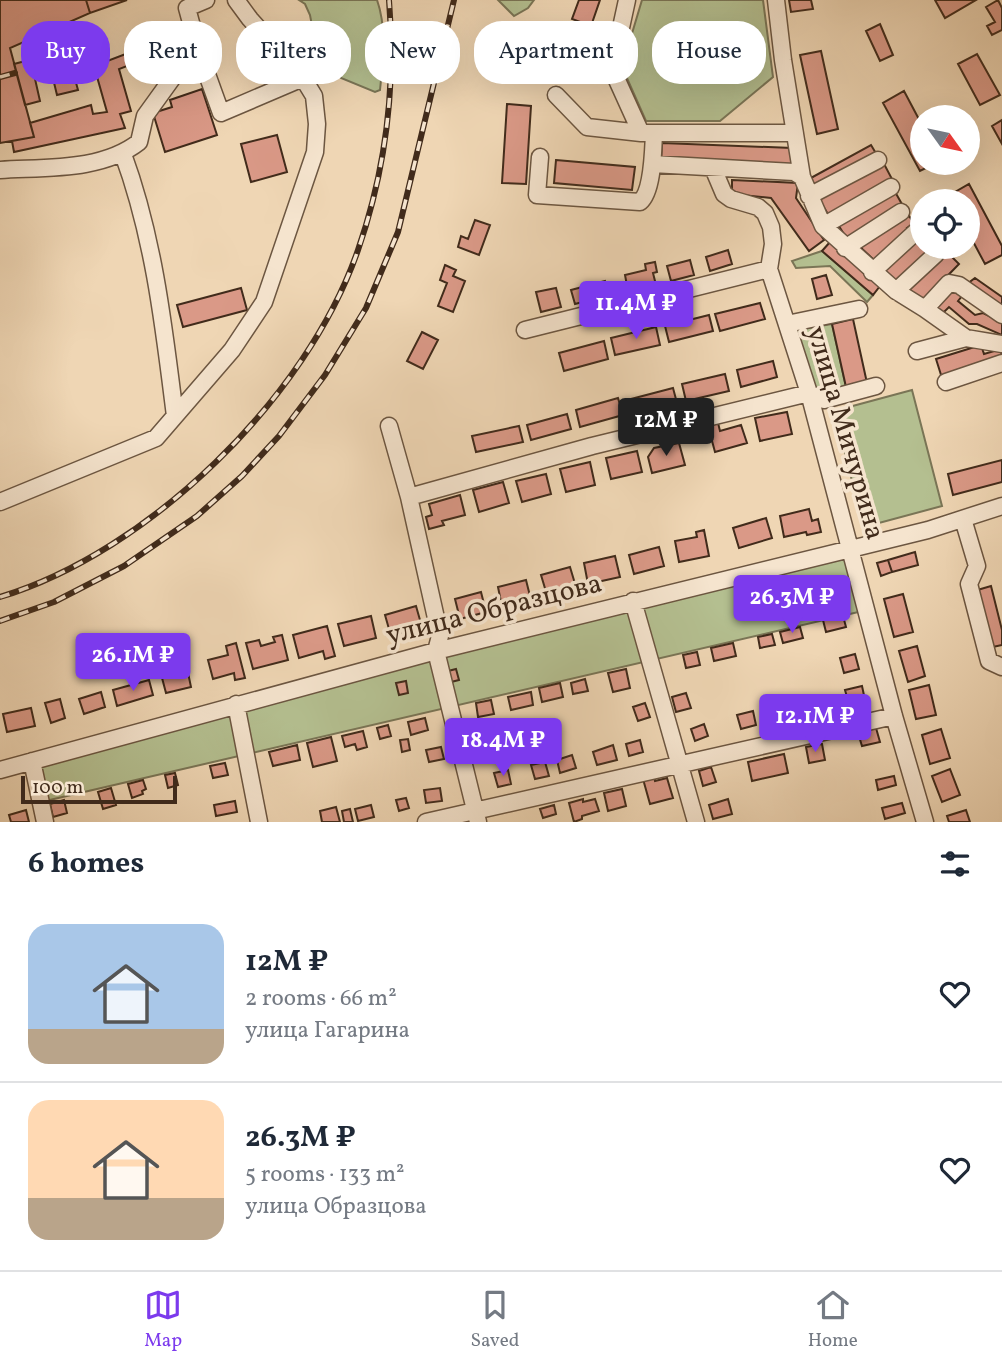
<!DOCTYPE html>
<html lang="en">
<head>
<meta charset="utf-8">
<style>
  :root { --surface:#fff; --page:#f6f6f7; --text:#1f2937; --muted:#747a83; --line:#e0e1e3; --accent:#7c3aed }
  body { margin:0; font-family:Vollkorn,serif; background:var(--page); color:var(--text); height:100vh; display:flex; flex-direction:column; font-size:26px; white-space:nowrap }
  * { box-sizing:border-box; margin:0 }
  p { font-size:23px; color:var(--muted) }
  .icon { flex:none; width:38px; height:38px; fill:none; stroke:currentColor; stroke-width:2; stroke-linecap:round; stroke-linejoin:round }
  .map { position:relative; height:822px; overflow:hidden }
  .side { display:flex; flex-direction:column; background:var(--surface); flex:1 }
  .side>* { flex:none }
  .banner { position:absolute; left:21px; top:21px; width:961px; height:63px; display:flex; gap:14px }
  .needle { width:46px; rotate:123deg }
  .fabs { position:absolute; left:910px; top:105px; display:grid; gap:14px }
  .fabs a { display:grid; place-items:center; width:70px; height:70px; border-radius:50%; background:var(--surface); box-shadow:0 7px 28px #0002; font-size:35px }
  .scale { position:absolute; left:21px; bottom:18px; width:156px; box-sizing:border-box; padding-left:7px; border:4px solid #412b1b; border-top:0; font-size:19px; line-height:24px; white-space:nowrap; color:#412b1b; -webkit-text-stroke:5px #f5e4ce; paint-order:stroke }
  .price { position:absolute; translate:-50% -60px; padding:0 16px; border-radius:7px; background:var(--accent); color:#fff; font-size:23px; line-height:46px; filter:drop-shadow(0 2px 4px #0008) }
  .price::after { content:''; position:absolute; left:50%; top:42px; width:21px; height:16px; margin-left:-10px; background:inherit; clip-path:polygon(0 0,100% 0,50% 100%) }
  .price.on { background:#222; color:#fff }
  ul { padding:0; list-style:none }
  li { display:flex; align-items:center; gap:21px; height:175px; padding:0 28px }
  li+li { border-top:2px solid var(--line) }
  li span { display:grid; place-items:center; flex:none; width:196px; height:140px; border-radius:21px; color:#555 }
  li>.icon { margin-inline-start:auto }
  span .icon { width:84px; height:84px; fill:#fffc; stroke-width:1 }
  li b { font-size:30px }
  h2 { display:flex; justify-content:space-between; align-items:center; height:84px; padding:0 28px; font-size:30px }
  .chip { padding:0 24px; border-radius:28px; background:var(--surface); box-shadow:0 7px 28px #0002; font-size:24px; line-height:63px }
  .chip.on { background:var(--accent); color:#fff }
  .tabs { display:flex; justify-content:space-around; align-items:center; height:98px; border-top:2px solid var(--line); background:var(--surface); font-size:19px; color:var(--muted) }
  .tabs a { display:grid; justify-items:center; gap:4px }
  .tabs .on { color:var(--accent) }
  .map>svg:first-child { display:block }
  .green { fill:#b4bf90; stroke:#7a7556; stroke-width:2 }
  .building { fill:#da9987; stroke:#412b1b; stroke-width:2 }
  .lines { fill:none; stroke-linecap:round; stroke-linejoin:round }
  .minor-casing { stroke:#6c5641; stroke-width:19 }
  .minor { stroke:#f5e4ce; stroke-width:16 }
  .rail-casing { stroke:#412b1b; stroke-width:6 }
  .rail { stroke:#f5e4ce; stroke-width:3.5; stroke-dasharray:10; stroke-linecap:butt }
  .labels { text-anchor:middle; dominant-baseline:central; stroke-width:7; stroke-linejoin:round; paint-order:stroke }
  .street-label { font-size:28px; fill:#412b1b; stroke:#f5e4ce }
</style>
</head>
<body>
<div class="map">
<svg width="1002" height="822" viewBox="0 0 1002 822">
  <rect width="100%" height="100%" fill="#efd6b4"/>
  <filter id="stains"><feTurbulence type="fractalNoise" baseFrequency=".00286" numOctaves="4"/><feColorMatrix values="0 0 0 0 .2 0 0 0 0 .09 0 0 0 0 .02 0 0 0 .5 -.17"/></filter>
  <radialGradient id="worn" r=".72"><stop offset=".6" stop-color="#630" stop-opacity="0"/><stop offset="1" stop-color="#630" stop-opacity=".3"/></radialGradient>
  <!-- green -->
  <path class="green" d="M299 0H377C387 28 383 60 380 90L375 92 341 78 314 36 310 15 305 4Z
    M498 0H534L528 8 514 16Z
    M642 0H763L773 77 720 121H646L622 67Z
    M822 251 873 295 867 302 830 266 796 268 792 261Z
    M832 324 846 387 817 392 796 330Z
    M912 390 942 506 864 527 834 411Z
    M851 549 867 610 41 802 32 761Z"/>
  <!-- building -->
  <path class="building" d="M0 0H86L90 13 10 48 34 137 0 143Z
    M86 0H127L90 13Z
    M579 0H600L591 26 572 19Z
    M789 0H811L813 9 791 12Z
    M935 0H976L945 18Z
    M998 0 1002 8V30L992 35 987 26 995 22 986 7Z
    M880 24 893 55 880 61 866 31Z
    M181 27 187 43 119 69 131 111 120 114 125 128 14 152 12 141 34 137 30 123 91 105 93 114 107 112 94 66 144 47 143 39Z
    M65 42 78 90 57 95 50 66 33 70 40 101 25 105 14 64 48 55 47 47Z
    M821 51 838 129 817 134 800 55Z
    M977 54 1000 95 980 105 958 64Z
    M202 89 217 135 165 152 153 113 172 107 170 100Z
    M904 91 922 125V163H936L920 171 883 103Z
    M507 104 531 106 526 184 502 183Z
    M1002 120V144L992 126Z
    M277 135 287 172 251 182 241 144Z
    M662 143 792 148 791 166 661 161Z
    M871 145 877 155 814 189 809 179Z
    M556 160 635 167 632 190 554 183Z
    M883 162 892 179 829 216 819 199Z
    M732 180 798 183 796 198 824 240 809 251 771 198 732 194Z
    M969 184 1002 246V255L985 264 968 232V201H951L948 196Z
    M894 190 903 206 847 239 837 223Z
    M909 216 914 223 907 228 909 231 874 260 859 246 885 228Z
    M475 220 490 225 479 255 458 247 461 236 468 239Z
    M922 233V247H935L896 283 884 269Z
    M830 242 880 286 873 295 822 251Z
    M728 250 732 264 710 271 706 257Z
    M946 251 959 264 922 302 908 289Z
    M690 260 694 275 671 281 667 266Z
    M655 262 657 272 653 273 656 285 628 291 625 275 646 270 645 264Z
    M445 265 456 270 453 276 465 281 453 312 438 306 447 283 440 280Z
    M826 275 832 295 817 299 812 279Z
    M975 278 1002 297V309L967 284Z
    M605 281 609 295 575 304 571 290Z
    M952 287 962 296 958 301 975 315 983 313 1002 322V335L977 324H969L949 307 943 313 935 307Z
    M241 288 247 310 183 327 177 305Z
    M556 288 561 307 541 312 536 292Z
    M760 303 765 319 720 331 715 314Z
    M709 315 713 331 669 342 665 326Z
    M853 319 867 383 846 387 832 324Z
    M656 327 660 345 615 355 611 338Z
    M422 332 438 340 423 369 407 361Z
    M604 341 608 359 564 371 559 353Z
    M981 345 984 354 1001 349 1002 360 942 378 936 359Z
    M773 361 777 377 741 387 737 370Z
    M725 374 729 391 686 401 682 384Z
    M673 388 677 403 635 414 631 399Z
    M618 398 623 415 580 427 576 410Z
    M787 412 792 434 760 441 755 418Z
    M567 414 571 429 531 440 527 425Z
    M718 423 720 431 741 425 747 443 715 452 708 426Z
    M519 426 523 442 476 452 472 436Z
    M679 443 685 465 652 473 648 457 654 448Z
    M637 451 642 472 611 479 606 458Z
    M1002 460V482L953 495 948 474Z
    M590 462 595 485 566 492 560 469Z
    M546 474 551 494 522 502 516 481Z
    M503 482 509 503 479 512 473 490Z
    M460 495 465 515 442 521 444 525 429 529 426 517 432 515 429 504Z
    M809 509 812 521 818 519 821 532 807 535 806 532 784 537 780 516Z
    M766 518 772 538 739 548 733 528Z
    M704 530 709 556 679 562 675 541 697 537 696 532Z
    M659 547 664 566 634 574 629 555Z
    M915 552 918 565 892 572 888 560Z
    M615 556 620 577 588 584 584 563Z
    M888 560 892 572 881 576 877 563Z
    M570 567 576 587 547 595 541 575Z
    M526 580 531 600 502 607 498 587Z
    M991 586 1002 630V645L988 648 974 591Z
    M481 592 486 612 460 619 455 599Z
    M903 594 913 632 894 637 884 599Z
    M416 606 422 627 391 636 385 615Z
    M371 616 376 638 344 646 338 624Z
    M843 616 846 627 826 632 823 620Z
    M327 626 335 656 325 659 323 651 299 658 293 635Z
    M800 627 803 638 783 643 780 632Z
    M772 634 775 645 760 648 758 637Z
    M282 635 288 660 253 669 246 643 259 640 261 646 275 642 273 637Z
    M236 643 245 678 235 680 234 673 213 679 208 660 228 655 226 646Z
    M733 643 736 656 714 661 711 648Z
    M917 646 925 676 908 682 899 651Z
    M697 652 700 665 686 668 683 655Z
    M855 654 859 669 844 673 840 658Z
    M187 668 191 687 166 693 161 674Z
    M456 669 459 680 451 682 448 671Z
    M626 669 630 688 613 692 608 673Z
    M585 679 588 691 573 694 571 683Z
    M149 680 153 695 117 706 113 690Z
    M406 681 408 693 399 695 396 683Z
    M560 683 563 697 542 702 539 688Z
    M929 685 936 715 916 719 909 690Z
    M862 686 865 700 849 704 845 690Z
    M101 692 105 707 84 714 79 699Z
    M531 692 533 705 511 710 508 697Z
    M686 693 691 708 676 712 672 697Z
    M810 698 812 712 798 715 795 701Z
    M60 699 65 718 51 723 45 703Z
    M491 700 494 714 478 717 476 703Z
    M645 703 650 717 638 721 633 707Z
    M781 705 785 719 771 723 767 709Z
    M31 708 35 726 7 732 3 714Z
    M753 711 756 725 741 729 737 715Z
    M425 718 428 730 411 735 408 722Z
    M704 724 708 736 695 741 691 729Z
    M388 725 391 736 380 739 377 728Z
    M876 728 880 742 862 746 858 733Z
    M941 729 950 758 930 764 922 735Z
    M363 731 367 747 357 750 355 744 345 747 342 736Z
    M483 734 487 748 472 752 469 738Z
    M331 737 337 761 313 767 307 743Z
    M408 739 410 750 402 752 400 740Z
    M640 740 643 752 629 756 626 744Z
    M822 744 825 760 809 763 806 747Z
    M297 745 300 760 273 766 269 752Z
    M613 745 617 760 597 765 593 752Z
    M441 747 444 759 429 762 426 750Z
    M784 754 788 773 752 781 748 762Z
    M572 755 576 768 560 773 557 760Z
    M545 762 549 776 535 779 531 765Z
    M225 763 228 775 213 778 210 766Z
    M711 767 716 782 703 786 699 771Z
    M950 769 960 795 942 802 932 776Z
    M508 770 511 784 498 787 494 773Z
    M175 773 178 785 168 788 165 775Z
    M654 776 655 781 667 778 673 798 650 804 643 779Z
    M894 776 896 785 878 790 876 780Z
    M143 780 146 789 142 791 143 794 132 798 128 784Z
    M111 788 116 805 103 809 98 792Z
    M440 788 442 801 426 803 424 790Z
    M622 789 626 806 608 811 604 793Z
    M406 798 409 808 399 811 396 800Z
    M583 799V802L595 799 599 811 582 816V819L574 822 569 803Z
    M728 799 732 814 713 819 709 805Z
    M64 800 67 813 53 817 50 804Z
    M235 801 237 812 216 816 214 805Z
    M902 803 905 813 885 819 882 808Z
    M371 805 374 817 358 821 355 809Z
    M554 805 556 814 543 818 540 809Z
    M336 807 340 822H322L320 811Z
    M350 809 353 822H344L342 811Z
    M26 810 29 822H11L9 815Z
    M966 810 970 822H949L947 816Z"/>
  <g class="lines">
    <!-- minor casing -->
    <g class="minor-casing">
      <path id="minor" d="M206 0 187 8 199 52 221 113 303 78
        M627 0 612 69 641 133
        M776 0 783 60 802 177 823 226 896 291 925 309 966 338 1002 344
        M556 95 587 127 641 133H795
        M123 154C154 238 164 328 175 416
        M540 157 537 195 640 202C653 191 653 151 654 133
        M652 164 794 172 802 177
        M713 168 724 194 731 199 758 207 765 213 771 227 773 244 769 269 809 393 894 716 925 822
        M0 170C46 167 102 171 139 142L145 116 189 55 199 52
        M809 196 878 160
        M823 226 891 187
        M845 248 901 212
        M872 272 920 228
        M896 291 936 254
        M925 309 949 283 959 285 1002 315
        M787 324 859 309
        M525 330 769 269
        M917 351 966 338
        M946 382 1002 363
        M809 393 824 400 876 386
        M389 426 409 497 440 636 436 651 478 822
        M409 497 592 446 809 393
        M0 502 156 438 232 350 264 302 315 152 317 124 314 96 303 78 250 19 236 0
        M963 519 977 566 969 584 989 661 1002 667
        M633 601 696 822
        M236 704 259 822
        M32 761 45 822
        M0 770 436 651 928 530 1002 506
        M426 822 894 716"/>
    </g>
    <!-- minor -->
    <use href="#minor" class="minor"/>
    <!-- rail casing -->
    <g class="rail-casing">
      <path id="rail" d="M0 77 15 73
        M0 597C149 552 307 398 358 250 386 169 396 85 389 0
        M0 621 54 602 124 566 197 516 242 476 279 436 325 375 366 308 398 232 454 0"/>
    </g>
    <!-- rail -->
    <use href="#rail" class="rail"/>
  </g>
  <g class="labels">
    <!-- street labels -->
    <g class="street-label">
      <text transform="translate(845 433) rotate(74)">улица Мичурина</text>
      <text transform="translate(494 610) rotate(-14)">улица Образцова</text>
    </g>
  </g>
  <rect width="100%" height="100%" filter="url(#stains)"/>
  <rect width="100%" height="100%" fill="url(#worn)"/>
</svg>
<div class="fabs">
<a><svg class="needle" viewBox="-14 -14 28 28"><path d="M0-13l5 13h-10z" fill="#e53935"/><path d="M0 13l5-13h-10z" fill="#747a83"/></svg></a>
<a><svg class="icon" aria-label="locate" viewBox="0 0 24 24"><circle cx="12" cy="12" r="6"/><path d="M12 2v4M12 18v4M2 12h4M18 12h4"/></svg></a>
</div>
<div class="scale">100 m</div>
<b class="price" style="left:636px;top:341px">11.4M ₽</b>
<b class="price on" style="left:666px;top:458px">12M ₽</b>
<b class="price" style="left:792px;top:635px">26.3M ₽</b>
<b class="price" style="left:133px;top:693px">26.1M ₽</b>
<b class="price" style="left:815px;top:754px">12.1M ₽</b>
<b class="price" style="left:503px;top:778px">18.4M ₽</b>
<div class="banner">
<a class="chip on">Buy</a>
<a class="chip">Rent</a>
<a class="chip">Filters</a>
<a class="chip">New</a>
<a class="chip">Apartment</a>
<a class="chip">House</a>
</div>
</div>
<section class="side">
<h2>6 homes<svg class="icon" aria-label="filters" viewBox="0 0 24 24"><path d="M4 7h16M4 17h16"/><circle cx="9" cy="7" r="2"/><circle cx="15" cy="17" r="2"/></svg></h2>
<ul>
<li><span style="background:linear-gradient(#a9c7e8 75%,#b9a48a 0)"><svg class="icon" aria-label="home" viewBox="0 0 24 24"><path d="M3 11l9-7 9 7M6 9v11h12V9"/></svg></span><div><b>12M ₽</b><p>2 rooms · 66 m²</p><p>улица Гагарина</p></div><svg class="icon" aria-label="heart" viewBox="0 0 24 24"><path d="M12 20l-8-8c-3-5 5-10 8-4 3-6 11-1 8 4z"/></svg></li>
<li><span style="background:linear-gradient(#ffd9b3 70%,#b9a48a 0)"><svg class="icon" aria-label="home" viewBox="0 0 24 24"><path d="M3 11l9-7 9 7M6 9v11h12V9"/></svg></span><div><b>26.3M ₽</b><p>5 rooms · 133 m²</p><p>улица Образцова</p></div><svg class="icon" aria-label="heart" viewBox="0 0 24 24"><path d="M12 20l-8-8c-3-5 5-10 8-4 3-6 11-1 8 4z"/></svg></li>
</ul>
</section>
<nav class="tabs">
<a class="on"><svg class="icon" aria-label="map" viewBox="0 0 24 24"><path d="M3 6l6-2 6 2 6-2v14l-6 2-6-2-6 2zM9 4v14M15 6v14"/></svg>Map</a>
<a><svg class="icon" aria-label="saved" viewBox="0 0 24 24"><path d="M7 4h10v16l-5-4-5 4z"/></svg>Saved</a>
<a><svg class="icon" aria-label="home" viewBox="0 0 24 24"><path d="M3 11l9-7 9 7M6 9v11h12V9"/></svg>Home</a>
</nav>
</body>
</html>
